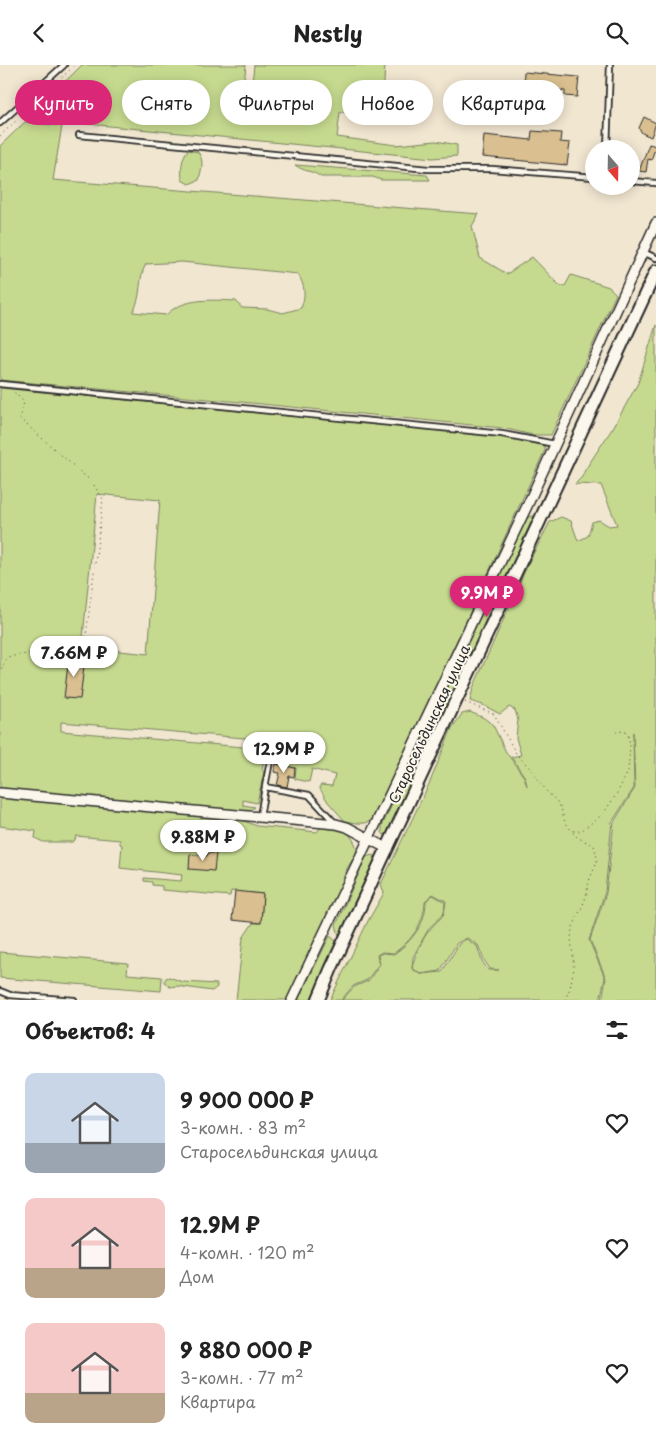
<!DOCTYPE html>
<html lang="ru">
<head>
<meta charset="utf-8">
<style>
  :root { --surface:#fff; --page:#f2f2f2; --text:#222; --muted:#767676; --accent:#db2777 }
  body { margin:0; font-family:"Playpen Sans",sans-serif; background:var(--page); color:var(--text); height:100vh; display:flex; flex-direction:column; font-size:19px; white-space:nowrap }
  * { box-sizing:border-box; margin:0 }
  p { font-size:16px; color:var(--muted) }
  .icon { flex:none; width:28px; height:28px; fill:none; stroke:currentColor; stroke-width:2; stroke-linecap:round; stroke-linejoin:round }
  .map { position:relative; height:935px; overflow:hidden }
  .sheet { display:flex; flex-direction:column; background:var(--surface); flex:1 }
  .sheet>* { flex:none }
  .hud { position:absolute; left:15px; top:15px; width:626px; height:45px; display:flex; gap:10px }
  .needle { width:32px; rotate:160deg }
  .controls { position:absolute; left:585px; top:75px; display:grid; gap:10px }
  .controls a { display:grid; place-items:center; width:55px; height:55px; border-radius:50%; background:var(--surface); box-shadow:0 2px 12px #0003; font-size:25px }
  .price { position:absolute; translate:-50% -42px; padding:0 11px; border-radius:18px; background:#fff; color:#222; font-size:16px; line-height:32px; filter:drop-shadow(0 1px 2px #0008) }
  .price::after { content:''; position:absolute; left:50%; top:30px; width:15px; height:11px; margin-left:-8px; background:inherit; clip-path:polygon(0 0,100% 0,50% 100%) }
  .price.on { background:var(--accent); color:#fff }
  ul { padding:0; list-style:none }
  li { display:flex; align-items:center; gap:15px; height:125px; padding:0 25px }
  li span { display:grid; place-items:center; flex:none; width:140px; height:100px; border-radius:10px; color:#555 }
  li>.icon { margin-inline-start:auto }
  span .icon { width:60px; height:60px; fill:#fffc; stroke-width:1 }
  li b { font-size:21px }
  h2 { display:flex; justify-content:space-between; align-items:center; height:60px; padding:0 25px; font-size:21px }
  .pill { padding:0 18px; border-radius:22px; background:var(--surface); box-shadow:0 2px 12px #0003; font-size:18px; line-height:45px }
  .pill.on { background:var(--accent); color:#fff }
  header { display:flex; justify-content:space-between; align-items:center; height:65px; padding:0 25px; background:var(--surface); font-size:22px; font-weight:700 }
  .map>svg:first-child { display:block }
  .green { fill:#c6da8f; stroke:#78825d; fill-rule:evenodd }
  .building { fill:#dac090; stroke:#2b2b2b }
  .lines { fill:none; stroke-linecap:round; stroke-linejoin:round }
  .service-casing { stroke:#2b2b2b; stroke-width:8 }
  .minor-casing { stroke:#2b2b2b; stroke-width:12 }
  .secondary-casing { stroke:#2b2b2b; stroke-width:15 }
  .path { stroke:#2b2b2b; stroke-width:1; stroke-dasharray:1 4; stroke-linecap:butt }
  .service { stroke:#fbf7ec; stroke-width:4.5 }
  .minor { stroke:#fbf7ec; stroke-width:9 }
  .secondary { stroke:#fbf7ec; stroke-width:11 }
  .labels { text-anchor:middle; dominant-baseline:central; stroke-width:4; stroke-linejoin:round; paint-order:stroke }
  .street-label { font-size:14px; fill:#2b2b2b; stroke:#fbf7ec }
</style>
</head>
<body>
<header><svg class="icon" aria-label="back" viewBox="0 0 24 24"><path d="M15 5l-7 7 7 7"/></svg>Nestly<svg class="icon" aria-label="search" viewBox="0 0 24 24"><circle cx="10" cy="10" r="6"/><path d="M15 15l6 6"/></svg></header>
<div class="map">
<svg width="656" height="935" viewBox="0 0 656 935">
  <rect width="100%" height="100%" fill="#f1e6d0"/>
  <filter id="ink" filterUnits="userSpaceOnUse"><feTurbulence type="fractalNoise" baseFrequency=".02" numOctaves="2"/><feDisplacementMap in="SourceGraphic" scale="10" xChannelSelector="R" yChannelSelector="G"/><feConvolveMatrix kernelMatrix="1 2 1 2 8 2 1 2 1" color-interpolation-filters="sRGB"/></filter>
  <g filter="url(#ink)">
    <!-- green -->
    <path class="green" d="M82 0H246L241 46 249 47 254 0H385L382 50 340 47 337 72 396 80 436 76 457 80V91L433 93 28 53Z
      M25 57 62 61 53 115 479 149 472 161 480 193 507 209 532 192 559 220 565 221 571 210 609 222 616 229 551 370H533L502 363 241 337 0 315V81ZM182 197 298 209C305 221 306 230 301 243L283 248 267 244 242 243 236 236C212 235 184 232 166 250L133 247C143 229 137 215 146 199Z
      M188 85 198 87C205 97 201 104 199 115L189 119 182 115C181 106 181 92 188 85Z
      M295 100 427 110 430 115H381L373 112H321C312 105 304 107 295 100Z
      M656 260V935H602L606 913 590 875 606 828 614 757 635 723 633 667 634 723 612 757 605 827 589 875 605 913 600 935H342L354 922 368 916 380 899 378 890 383 888 394 889C412 876 426 859 426 836L433 830 445 837 444 849 429 863 413 892 412 904 421 909 442 907 459 879 466 874 477 881 482 896 488 905H499L490 904 484 895 478 880 467 873 457 878 440 906 421 909 412 903C415 889 422 874 431 863 441 851 444 854 446 836L433 829 425 836C424 859 412 875 394 888L382 887 377 890 379 899 367 915 353 921 341 935H330L368 856 384 828 381 819 430 717 452 663 462 649 470 647 484 653 493 660 506 687 524 712 527 721 525 712 511 692 521 690 516 673 518 655 515 645 509 642 500 649 483 640 470 636 473 623 529 497 550 457 561 452 571 456 578 476 588 471 592 457 599 455 609 461 617 460 601 420 575 419 582 412 585 405 614 361 638 318Z
      M0 323 501 371 545 381V385L391 719C386 729 377 756 365 758 359 759 351 757 345 756L328 737 319 722 321 720 332 721 335 710 312 704 309 717 295 714 296 703 277 699 279 689 257 685 256 689 262 691 264 694 262 705 264 707 257 738 243 735V740L255 742 247 747 0 725ZM97 429 160 435 148 589 82 582ZM61 657 255 674 254 683 61 666Z
      M530 451H533V454L388 769 384 770 382 767V761L516 471 524 457Z
      M0 732 241 755 257 761 317 767 321 762 346 766C371 793 344 792 343 818L289 935H236L243 873 253 858H261L263 829 231 826 230 831 162 825V821L152 820V817L144 816V813L181 816 182 810 120 803 122 780 120 779V775L76 771 75 775 72 777H43L35 773 36 766 0 761Z
      M374 790 376 795 340 874 336 860 365 794 368 791Z
      M330 871 336 876 337 881 314 935H298Z
      M0 887 128 898 127 909 162 912 161 926 0 913Z
      M169 912 183 917 217 919V922L212 926 177 921 170 922 164 917 166 913Z"/>
    <!-- building -->
    <path class="building" d="M524 7 579 12 577 32 565 31V26L523 22Z
      M644 52 656 58 651 72 642 68 639 63Z
      M532 66 561 68 560 77 570 78 567 100 482 92 484 70 531 75Z
      M649 79 656 81 651 95 648 94 646 107 639 106Z
      M69 591 85 593 80 634 64 633Z
      M276 699 295 703 294 712 289 711 287 722 277 720 280 708 274 707Z
      M208 788H216L214 806 189 804 190 789 207 791Z
      M235 826 263 829 261 858 232 855Z"/>
    <g class="lines">
      <!-- service casing -->
      <g class="service-casing">
        <path id="service" d="M0 58 64 0
          M79 70 428 104H492L594 112
          M607 84 610 0
          M631 116 656 118
          M643 187 656 193
          M0 319 502 369 555 379
          M258 688 271 691 265 722
          M260 752 265 722 309 730 335 758
          M0 926 10 930 74 935"/>
      </g>
      <!-- minor casing -->
      <g class="minor-casing">
        <path id="minor" d="M0 728 336 759 347 762 388 784
          M292 935 528 439 656 158"/>
      </g>
      <!-- secondary casing -->
      <g class="secondary-casing">
        <path id="secondary" d="M318 935 331 904 656 206"/>
      </g>
      <!-- path -->
      <path class="path" d="M0 71 75 0
        M0 609 7 592 85 580 103 434 92 417 20 354 24 337 13 326
        M465 637 494 649 517 690 529 702 548 728 556 735 561 743 565 757 572 766H581L603 749 616 730 628 707 630 681 628 669 624 666 616 667
        M565 935 570 923 574 903 571 873 572 864 585 835 589 816 597 797V792L594 781 577 772 572 767"/>
      <!-- service -->
      <use href="#service" class="service"/>
      <!-- minor -->
      <use href="#minor" class="minor"/>
      <!-- secondary -->
      <use href="#secondary" class="secondary"/>
    </g>
  </g>
  <g class="labels">
    <!-- street labels -->
    <g class="street-label">
      <text transform="translate(429 659) rotate(-65)">Старосельдинская улица</text>
    </g>
  </g>
</svg>
<div class="controls">
<a><svg class="needle" viewBox="-14 -14 28 28"><path d="M0-13l5 13h-10z" fill="#e53935"/><path d="M0 13l5-13h-10z" fill="#767676"/></svg></a>
</div>
<b class="price on" style="left:487px;top:553px">9.9M ₽</b>
<b class="price" style="left:74px;top:613px">7.66M ₽</b>
<b class="price" style="left:284px;top:709px">12.9M ₽</b>
<b class="price" style="left:203px;top:797px">9.88M ₽</b>
<div class="hud">
<a class="pill on">Купить</a>
<a class="pill">Снять</a>
<a class="pill">Фильтры</a>
<a class="pill">Новое</a>
<a class="pill">Квартира</a>
</div>
</div>
<section class="sheet">
<h2>Объектов: 4<svg class="icon" aria-label="filters" viewBox="0 0 24 24"><path d="M4 7h16M4 17h16"/><circle cx="9" cy="7" r="2"/><circle cx="15" cy="17" r="2"/></svg></h2>
<ul>
<li><span style="background:linear-gradient(#c9d6e8 70%,#9aa5b1 0)"><svg class="icon" aria-label="home" viewBox="0 0 24 24"><path d="M3 11l9-7 9 7M6 9v11h12V9"/></svg></span><div><b>9 900 000 ₽</b><p>3-комн. · 83 m²</p><p>Старосельдинская улица</p></div><svg class="icon" aria-label="heart" viewBox="0 0 24 24"><path d="M12 20l-8-8c-3-5 5-10 8-4 3-6 11-1 8 4z"/></svg></li>
<li><span style="background:linear-gradient(#f6c9c9 70%,#b9a48a 0)"><svg class="icon" aria-label="home" viewBox="0 0 24 24"><path d="M3 11l9-7 9 7M6 9v11h12V9"/></svg></span><div><b>12.9M ₽</b><p>4-комн. · 120 m²</p><p>Дом</p></div><svg class="icon" aria-label="heart" viewBox="0 0 24 24"><path d="M12 20l-8-8c-3-5 5-10 8-4 3-6 11-1 8 4z"/></svg></li>
<li><span style="background:linear-gradient(#f6c9c9 70%,#b9a48a 0)"><svg class="icon" aria-label="home" viewBox="0 0 24 24"><path d="M3 11l9-7 9 7M6 9v11h12V9"/></svg></span><div><b>9 880 000 ₽</b><p>3-комн. · 77 m²</p><p>Квартира</p></div><svg class="icon" aria-label="heart" viewBox="0 0 24 24"><path d="M12 20l-8-8c-3-5 5-10 8-4 3-6 11-1 8 4z"/></svg></li>
</ul>
</section>
</body>
</html>
